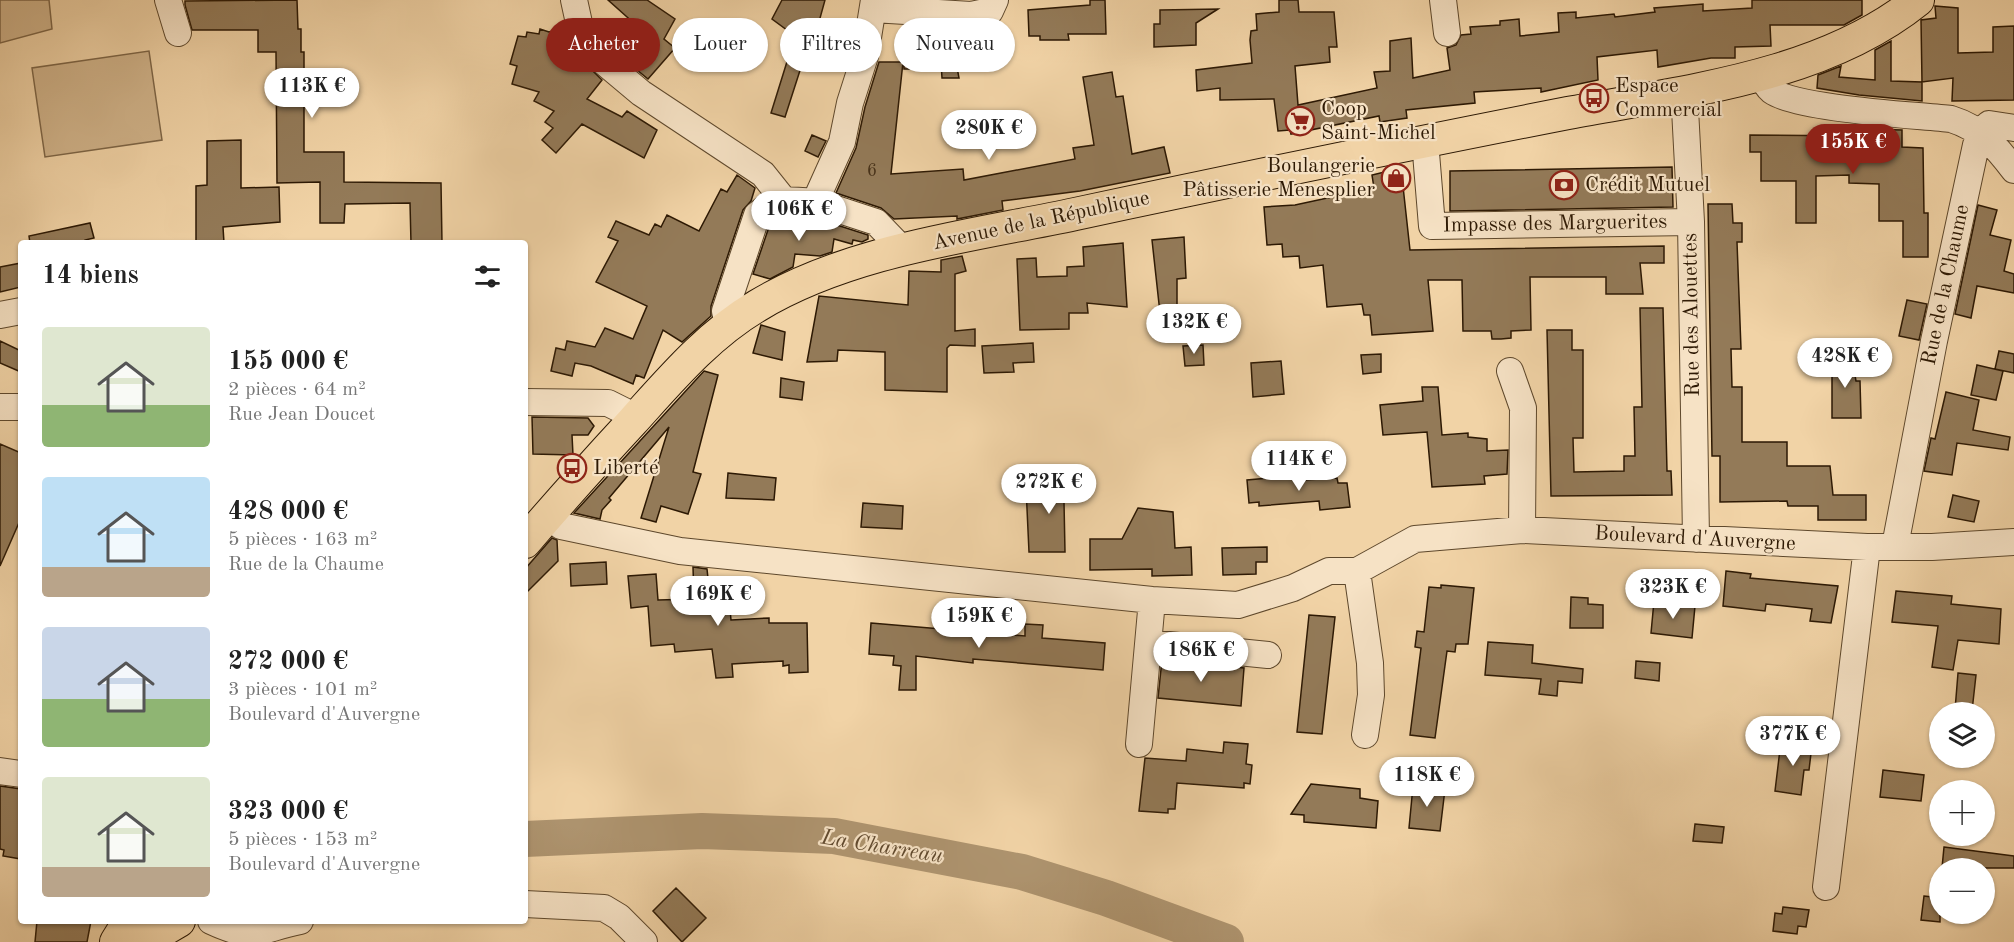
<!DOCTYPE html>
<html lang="fr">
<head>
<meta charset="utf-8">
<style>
  :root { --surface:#fff; --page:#f2f2f2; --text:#222; --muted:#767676; --accent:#8f2418 }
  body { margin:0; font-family:"Old Standard TT",serif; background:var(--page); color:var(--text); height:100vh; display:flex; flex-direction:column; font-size:22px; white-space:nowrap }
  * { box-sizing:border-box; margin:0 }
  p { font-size:20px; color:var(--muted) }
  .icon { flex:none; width:33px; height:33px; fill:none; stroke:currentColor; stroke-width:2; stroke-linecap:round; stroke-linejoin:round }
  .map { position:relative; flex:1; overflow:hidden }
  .panel { position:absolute; left:18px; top:240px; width:510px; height:684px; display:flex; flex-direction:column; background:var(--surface); border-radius:6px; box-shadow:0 2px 4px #0004 }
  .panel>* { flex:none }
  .top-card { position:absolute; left:546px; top:18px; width:570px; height:54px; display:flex; gap:12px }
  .fabs { position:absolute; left:1929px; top:702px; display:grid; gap:12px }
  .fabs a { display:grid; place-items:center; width:66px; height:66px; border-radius:50%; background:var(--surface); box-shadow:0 2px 4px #0004; font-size:30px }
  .price { position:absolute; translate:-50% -51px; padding:0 14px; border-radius:21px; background:#fff; color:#222; font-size:20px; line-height:39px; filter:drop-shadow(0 2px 3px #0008) }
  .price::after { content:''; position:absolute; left:50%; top:36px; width:18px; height:14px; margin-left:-9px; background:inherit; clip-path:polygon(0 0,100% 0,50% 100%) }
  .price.current { background:var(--accent); color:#fff }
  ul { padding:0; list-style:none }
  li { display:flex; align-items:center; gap:18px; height:150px; padding:0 24px }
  li span { display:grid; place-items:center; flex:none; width:168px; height:120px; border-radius:6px; color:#555 }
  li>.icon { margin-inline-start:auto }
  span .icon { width:72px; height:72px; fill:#fffc; stroke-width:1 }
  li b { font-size:26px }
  h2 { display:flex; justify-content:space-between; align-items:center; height:72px; padding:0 24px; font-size:26px }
  .pill { padding:0 21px; border-radius:27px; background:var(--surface); box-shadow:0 2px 4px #0004; font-size:21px; line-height:54px }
  .pill.current { background:var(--accent); color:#fff }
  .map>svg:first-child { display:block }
  .green { fill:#d0b38a; stroke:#7e6647; stroke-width:1.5 }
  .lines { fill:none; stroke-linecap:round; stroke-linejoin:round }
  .river { stroke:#ae946f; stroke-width:36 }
  .building { fill:#937a58; stroke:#2d1904; stroke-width:1.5 }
  .minor-casing { stroke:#5e482c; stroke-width:28 }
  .major-casing { stroke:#2d1904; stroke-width:34 }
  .minor { stroke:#f6e2c5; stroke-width:26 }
  .major { stroke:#f1d3a6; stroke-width:32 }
  .labels { text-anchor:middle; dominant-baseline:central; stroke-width:4.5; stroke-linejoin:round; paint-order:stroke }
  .number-label { font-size:18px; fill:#463119 }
  .poi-label { font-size:21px; fill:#2d1904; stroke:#f6e2c5; text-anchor:start }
  .street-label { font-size:21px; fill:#2d1904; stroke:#f6e2c5 }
  .water-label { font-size:22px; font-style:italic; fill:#614a2f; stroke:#f6e2c5 }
</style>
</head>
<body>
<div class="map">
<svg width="2014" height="942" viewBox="0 0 2014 942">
  <rect width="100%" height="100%" fill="#f1d3a6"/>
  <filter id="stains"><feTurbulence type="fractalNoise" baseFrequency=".00333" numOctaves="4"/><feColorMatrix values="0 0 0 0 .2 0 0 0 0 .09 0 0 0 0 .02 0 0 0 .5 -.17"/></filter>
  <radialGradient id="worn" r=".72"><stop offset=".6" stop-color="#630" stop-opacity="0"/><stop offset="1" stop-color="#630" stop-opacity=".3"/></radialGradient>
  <!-- green -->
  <path class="green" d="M0 0H49L52 29 0 43Z
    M149 51 162 140 45 157 32 68Z"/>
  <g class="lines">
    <!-- river -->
    <path class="river" d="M525 839 702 831 834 836 1022 872 1106 898 1226 942"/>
  </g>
  <!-- building -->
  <path class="building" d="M297 0 298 29H301V52H304V152H344V182L441 183 442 243H411L410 203 345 204 344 223H320V182L277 183 276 52H258V30H192L185 5V1Z
    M608 0H647L675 19 664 39 675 48 648 79 614 51 636 25Z
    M782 0H825L817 29 841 34 838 54 814 49 809 60 804 58 785 117 771 113 795 36 772 19Z
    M1090 0H1105L1106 34H1068L1069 40H1040V36H1029L1028 10 1090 5Z
    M1279 0H1298L1299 12H1334L1337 47H1329L1330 62 1295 66 1298 105 1377 88 1374 72 1390 71V41L1411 38 1413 78 1450 70 1447 48 1456 45 1461 35 1471 34 1470 27 1500 25V21L1519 19 1520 36 1559 32 1558 13 1576 12V18L1614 14 1615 17 1655 12 1654 8 1703 4V11L1752 8V0H1862V15L1844 25H1770L1771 46 1735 47V58H1711L1658 67 1657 50 1597 57 1598 80 1541 92V88L1474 92 1475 103 1406 110 1407 118 1380 122 1379 116 1291 134 1290 130 1278 131 1274 99 1220 100V88L1197 91 1196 70 1252 63 1250 40 1251 31 1257 30 1256 14 1279 12Z
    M1935 6 1958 8V53L1993 52V27L2014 26V100L1952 101 1953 78 1922 82 1921 20 1936 18Z
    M1218 9 1196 23V45L1154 47V24H1160V10Z
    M565 28 579 57 602 80 587 99 622 117 627 111 657 130 644 158 582 124 556 153 542 140 553 128 545 122 554 111 534 101 539 92 512 84 517 66 510 64 518 36 526 37 527 32 539 34 540 29 549 32Z
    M979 29H997V62H971V30Z
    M904 30H931L930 69H904Z
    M1891 41V81L1922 82V101L1859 95 1817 88 1818 75 1841 66 1839 77 1875 80V50Z
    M879 62H903L891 174 963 169 964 180 1075 159 1073 148 1094 145 1083 77 1112 72 1116 97 1123 96 1132 154 1164 147 1170 173 1080 191 1002 201 1003 210 957 219V216L894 219 881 208 836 193 856 148 865 107Z
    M941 62H956L959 78H942Z
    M1861 129 1902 130V147L1923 148 1924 213H1928V257H1903V221H1879V184L1849 183V175L1816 176V223H1796V181H1761V152H1750V135L1861 136Z
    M812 135 826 141 818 157 805 151Z
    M241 140V188L279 187 280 222 223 227 224 243H196V186L207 185V141Z
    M1672 167 1673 207 1450 211V171Z
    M1401 168 1410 250 1664 246V263H1640L1643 294H1606V277H1530L1531 330 1511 331V338L1501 339H1492L1491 331H1463L1462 280H1428L1433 331 1372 335 1370 315H1364L1362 304 1327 307 1323 265 1300 268 1299 256 1283 257 1282 244 1267 245 1264 207 1295 205 1374 188 1372 175Z
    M737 175 755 188 751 201 743 210 711 306V316L682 342 663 330 644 378 636 375 633 384 591 366 575 363 572 376 551 371 556 348 565 350 567 341 595 347 605 328 633 339 647 306 596 282 618 241 608 237 616 221 649 235 655 224 661 227 667 215 699 231 721 189 727 192Z
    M1708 204H1732L1733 223H1742V242H1737L1741 349H1731L1732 387H1742V442H1787V466H1830L1833 495H1866V520H1818V506H1788L1787 501 1720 502V456H1712Z
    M1978 205 1997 210 1990 235 2011 240 2004 271 2014 274V293L1977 286 1971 318 1955 314Z
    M791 215 812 217 868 235V239L862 242 853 240 852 244 834 239 832 252 820 256 795 254 793 267 770 279 753 274 770 224 782 216Z
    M90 223 94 238 85 240V243H30L29 236Z
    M1184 237 1186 278 1177 279V313H1160L1152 240Z
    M1123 243 1127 307 1087 303 1088 313H1069V329L1020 330 1017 259 1036 258 1037 277 1067 276V267L1084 266 1083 247Z
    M962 256 966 271 955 274V331L975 329V346L950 345 947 348V392L885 390V352L838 350 837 361 807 362 819 296 908 305 909 271 941 272V260Z
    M21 263V287L0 292V267Z
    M1907 300 1927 304 1919 340 1899 336Z
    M1640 308H1663L1667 471H1671L1672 495 1551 496 1547 330H1572V350H1583V438H1573L1574 472 1624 471V456H1635L1634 407H1642Z
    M761 325 785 332 782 360 753 353Z
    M0 341 21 351V372L0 363Z
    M1033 343 1034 362 1013 363 1014 372 984 373 982 346Z
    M1203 345 1204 365 1185 366 1183 346Z
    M1999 351 2014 354V373L1995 369Z
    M1381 354V372L1363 374 1361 355Z
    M1832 355 1852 357 1856 381H1860L1861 418H1832Z
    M1281 361 1284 394 1253 397 1251 363Z
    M1977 365 2003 371 1996 400 1971 395Z
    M704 371 718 375 693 472 701 474 688 514 661 506 656 522 641 518 669 427 609 498 611 500 602 510 600 519 574 513Z
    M781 378 804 382 802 400 780 397Z
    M1422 387H1438L1442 435 1468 433V437L1487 439V451L1508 450 1507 474 1484 476 1485 484 1432 487 1427 432 1383 435 1380 405 1423 401Z
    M1946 392 1979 400 1973 430 2010 437 2008 450 1957 443 1952 475 1924 471 1931 438 1935 439Z
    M532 417 588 418 594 426 588 435H572L573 455 533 454Z
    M0 444 21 453V518L0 566Z
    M728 473 776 478 774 500 726 498Z
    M1303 475 1304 480 1337 478 1338 483H1347L1350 507 1320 510 1319 501 1259 506V502L1249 503 1247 480Z
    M1077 476V501L1064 502 1065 552H1029L1026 487 1060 486 1059 477Z
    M1953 495 1979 501 1974 522 1948 517Z
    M863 503 903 506 902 529 861 527Z
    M1138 508 1173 512 1175 548 1191 547 1192 575 1152 576V569L1090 570V539H1122Z
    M552 538 557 540 558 561 525 594V569Z
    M1267 547V562H1256V574L1223 575 1222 548Z
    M606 562 607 584 571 586 570 564Z
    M693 567 707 569 709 588 728 587 731 620 769 618V623H807L808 672 789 673V665L783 666V661L732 664 733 677 716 678 712 649 675 652 674 644 651 646 648 606 631 608 628 576 656 574 658 600 694 599Z
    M1726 571 1751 574 1750 578 1838 586 1831 623 1810 621 1812 609 1766 604 1765 611 1723 606Z
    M1441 585 1474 588 1468 644H1456L1455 652 1447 651 1435 738 1410 735 1421 648 1415 647 1417 631 1424 632 1429 587 1441 588Z
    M1896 591 1952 596 1951 604 2001 609 1999 644 1958 640 1953 670 1932 667 1938 626 1892 622Z
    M1571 597 1588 598V604L1603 605V628H1570Z
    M1654 601 1695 606 1692 638 1651 633Z
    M1309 615 1335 617 1322 734 1297 732Z
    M871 623 1025 636V624L1043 625 1042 638 1105 643 1103 670 973 659V663L916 656V690H899L901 666 893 665 894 656 869 654Z
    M1488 642 1533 645 1532 663 1583 669 1582 683 1558 681 1557 696 1539 694 1541 679 1485 675Z
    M1162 660 1244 668 1241 706 1158 698Z
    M1636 661 1660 663 1659 681 1635 678Z
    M1958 673 1976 675 1972 711 1955 710Z
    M1781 741 1812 745 1809 770H1804L1801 795 1775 791Z
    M1224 742 1248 744 1246 764 1252 765 1250 784 1244 783V788L1177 783 1175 809H1168V813L1139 811 1145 758 1186 761 1187 749 1223 753Z
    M1883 770 1924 775 1921 801 1880 797Z
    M1311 784 1360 789V798L1378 801 1376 828 1304 822V815L1291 814Z
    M0 786 21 789V859L3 856 4 850 0 849Z
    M1413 786 1445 789 1440 831 1409 828Z
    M1695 824 1724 827 1722 843 1693 841Z
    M1944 847 2014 856V868H1942Z
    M676 888 706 918 682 942 653 911Z
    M1924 896 1940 898V922L1921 920Z
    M1783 907 1809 910 1806 927 1798 926 1797 934 1773 931 1775 913 1782 914Z
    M37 921H91L87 942H35Z"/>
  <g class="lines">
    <!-- minor casing -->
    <g class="minor-casing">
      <path id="minor" d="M168 0 178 33
        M574 0 579 23 591 47 604 62 641 93 763 174 783 199
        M1443 0 1447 33
        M873 9 971 15 990 11 995 0
        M1762 75C1764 81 1766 86 1772 91 1797 109 1915 115 1951 119 1980 128 1996 146 2014 170
        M1684 90 1691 222 1696 539
        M1425 141 1432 226 1691 222
        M815 202 876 222 903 250
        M0 315 21 311
        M728 325 725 311 757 215C778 196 789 200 815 202L842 142 850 103 865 56 874 0
        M1510 371 1523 408 1522 530
        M525 402 608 403 636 417
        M0 407H21
        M548 515 561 526 680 551 1152 600 1238 605 1293 588 1329 571H1357L1415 539 1522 530 1867 547H1932L2014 542
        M1895 546 1934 341 1976 145 1981 131 1989 124 2014 128
        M1357 571 1370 663 1371 695 1365 735
        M1149 643 1268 655
        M1139 744 1152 600
        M0 771 21 774
        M1826 887 1867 547
        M525 904 604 908 619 917 644 942
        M211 921C256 942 256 930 300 921"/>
    </g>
    <!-- major casing -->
    <g class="major-casing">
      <path id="major" d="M525 542C560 501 596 461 633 421 671 379 708 335 757 306 849 250 972 236 1075 214 1240 179 1404 145 1568 113 1685 91 1823 77 1918 0
        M116 942 129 921
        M143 942 179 921"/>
    </g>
    <!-- minor -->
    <use href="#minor" class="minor"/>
    <!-- major -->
    <use href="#major" class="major"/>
  </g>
  <!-- icons -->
  <defs>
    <g id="bus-ring" transform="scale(1.5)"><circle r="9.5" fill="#f6e2c5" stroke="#8f2418" stroke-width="1.5"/><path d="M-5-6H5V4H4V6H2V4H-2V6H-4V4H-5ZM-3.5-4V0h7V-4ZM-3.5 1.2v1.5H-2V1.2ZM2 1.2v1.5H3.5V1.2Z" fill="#8f2418"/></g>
    <g id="supermarket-ring" transform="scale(1.5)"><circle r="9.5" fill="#f6e2c5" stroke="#8f2418" stroke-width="1.5"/><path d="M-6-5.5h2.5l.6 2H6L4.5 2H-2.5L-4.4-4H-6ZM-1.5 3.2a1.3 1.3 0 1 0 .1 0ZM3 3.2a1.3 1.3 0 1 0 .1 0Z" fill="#8f2418"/></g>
    <g id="shop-ring" transform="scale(1.5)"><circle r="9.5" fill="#f6e2c5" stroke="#8f2418" stroke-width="1.5"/><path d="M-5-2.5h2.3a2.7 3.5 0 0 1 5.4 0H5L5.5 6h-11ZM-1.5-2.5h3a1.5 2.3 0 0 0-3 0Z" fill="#8f2418"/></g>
    <g id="bank-ring" transform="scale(1.5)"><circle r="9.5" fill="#f6e2c5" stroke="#8f2418" stroke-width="1.5"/><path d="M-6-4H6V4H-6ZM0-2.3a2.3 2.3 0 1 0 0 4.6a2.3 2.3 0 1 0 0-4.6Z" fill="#8f2418"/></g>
  </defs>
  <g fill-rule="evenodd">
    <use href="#bus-ring" x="1594" y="98"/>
    <use href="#supermarket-ring" x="1300" y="121"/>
    <use href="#shop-ring" x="1396" y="178"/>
    <use href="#bank-ring" x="1564" y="185"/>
    <use href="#bus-ring" x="572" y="468"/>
  </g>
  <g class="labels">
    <!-- number labels -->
    <g class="number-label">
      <text x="872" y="171">6</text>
    </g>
    <!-- poi labels -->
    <g class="poi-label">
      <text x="1615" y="86">Espace<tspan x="1615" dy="24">Commercial</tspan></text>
      <text x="1321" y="109">Coop<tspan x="1321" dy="24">Saint-Michel</tspan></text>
      <text x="1375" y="166" text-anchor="end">Boulangerie<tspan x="1375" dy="24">Pâtisserie Menesplier</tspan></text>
      <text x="1585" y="185">Crédit Mutuel</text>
      <text x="593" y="468">Liberté</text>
    </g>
    <!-- street labels -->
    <g class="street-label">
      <text transform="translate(1041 221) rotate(-12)">Avenue de la République</text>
      <text transform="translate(1555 224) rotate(-1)">Impasse des Marguerites</text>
      <text transform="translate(1946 285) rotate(-78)">Rue de la Chaume</text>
      <text transform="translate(1692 315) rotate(-91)">Rue des Alouettes</text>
      <text transform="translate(1695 539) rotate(3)">Boulevard d'Auvergne</text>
    </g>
    <!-- water labels -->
    <g class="water-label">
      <text transform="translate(882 847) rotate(9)">La Charreau</text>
    </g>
  </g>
  <rect width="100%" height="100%" filter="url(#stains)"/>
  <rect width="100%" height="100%" fill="url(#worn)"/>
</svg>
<div class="fabs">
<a><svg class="icon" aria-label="layers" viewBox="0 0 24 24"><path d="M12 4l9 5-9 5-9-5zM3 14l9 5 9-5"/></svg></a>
<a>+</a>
<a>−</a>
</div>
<b class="price" style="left:312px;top:119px">113K €</b>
<b class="price" style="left:989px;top:161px">280K €</b>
<b class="price current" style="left:1853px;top:175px">155K €</b>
<b class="price" style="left:799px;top:242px">106K €</b>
<b class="price" style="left:1194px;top:355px">132K €</b>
<b class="price" style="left:1845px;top:389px">428K €</b>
<b class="price" style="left:1299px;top:492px">114K €</b>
<b class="price" style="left:1049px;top:515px">272K €</b>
<b class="price" style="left:1673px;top:620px">323K €</b>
<b class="price" style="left:718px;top:627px">169K €</b>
<b class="price" style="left:979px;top:649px">159K €</b>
<b class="price" style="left:1201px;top:683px">186K €</b>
<b class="price" style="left:1793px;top:767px">377K €</b>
<b class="price" style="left:1427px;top:808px">118K €</b>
<div class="top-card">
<a class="pill current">Acheter</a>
<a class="pill">Louer</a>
<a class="pill">Filtres</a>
<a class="pill">Nouveau</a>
</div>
<section class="panel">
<h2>14 biens<svg class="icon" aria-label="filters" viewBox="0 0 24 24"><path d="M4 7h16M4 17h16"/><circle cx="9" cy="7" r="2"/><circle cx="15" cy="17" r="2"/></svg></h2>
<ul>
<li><span style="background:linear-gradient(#dfe7d0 65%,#8fb573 0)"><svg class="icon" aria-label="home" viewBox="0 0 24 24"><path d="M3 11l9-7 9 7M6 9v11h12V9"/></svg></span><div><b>155 000 €</b><p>2 pièces · 64 m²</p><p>Rue Jean Doucet</p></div></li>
<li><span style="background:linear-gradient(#bfe0f5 75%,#b9a48a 0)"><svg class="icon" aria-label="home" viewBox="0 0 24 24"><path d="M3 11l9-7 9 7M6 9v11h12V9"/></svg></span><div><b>428 000 €</b><p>5 pièces · 163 m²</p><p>Rue de la Chaume</p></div></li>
<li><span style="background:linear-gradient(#c9d6e8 60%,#8fb573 0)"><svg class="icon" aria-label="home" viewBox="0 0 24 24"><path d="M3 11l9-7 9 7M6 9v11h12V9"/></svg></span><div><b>272 000 €</b><p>3 pièces · 101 m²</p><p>Boulevard d'Auvergne</p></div></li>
<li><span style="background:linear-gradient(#dfe7d0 75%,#b9a48a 0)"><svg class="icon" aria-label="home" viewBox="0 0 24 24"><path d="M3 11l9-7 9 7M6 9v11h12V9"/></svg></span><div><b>323 000 €</b><p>5 pièces · 153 m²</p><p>Boulevard d'Auvergne</p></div></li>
</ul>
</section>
</div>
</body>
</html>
